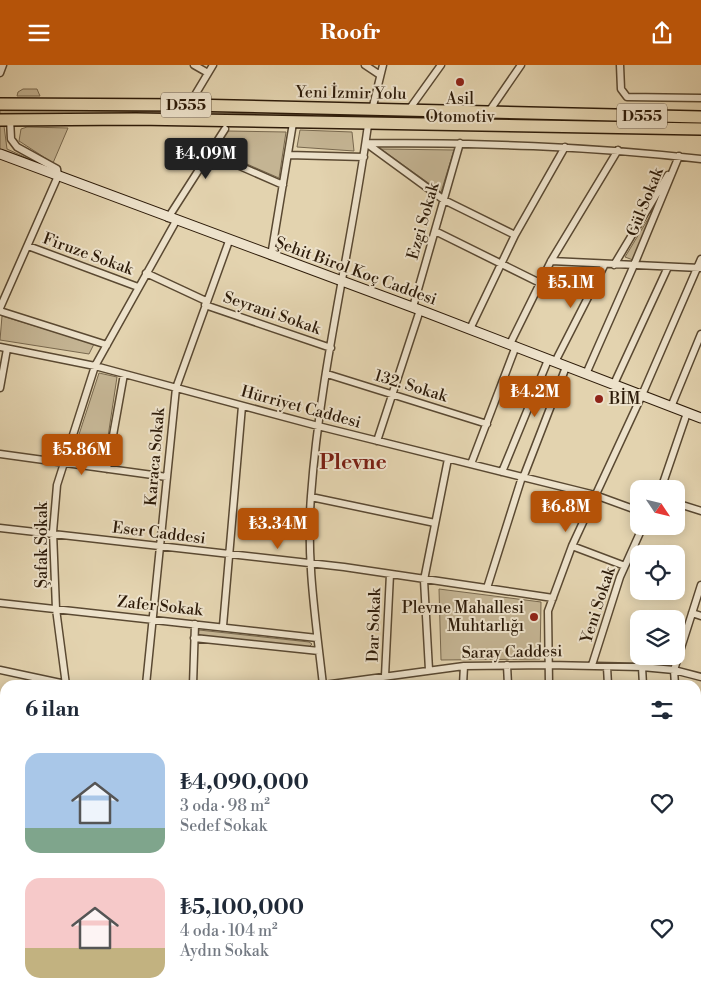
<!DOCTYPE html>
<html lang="tr">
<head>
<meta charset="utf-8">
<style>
  :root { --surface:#fff; --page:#f6f6f7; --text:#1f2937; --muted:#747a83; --accent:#b45309 }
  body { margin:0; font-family:"Libre Bodoni",serif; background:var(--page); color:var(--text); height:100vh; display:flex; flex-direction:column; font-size:19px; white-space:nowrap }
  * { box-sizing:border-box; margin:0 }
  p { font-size:16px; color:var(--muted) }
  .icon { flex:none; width:28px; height:28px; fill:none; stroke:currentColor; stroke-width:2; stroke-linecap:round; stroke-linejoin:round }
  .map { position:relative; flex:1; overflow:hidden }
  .panel { position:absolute; left:0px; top:615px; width:701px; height:320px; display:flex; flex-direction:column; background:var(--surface); border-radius:15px 15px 0 0; box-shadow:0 2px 12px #0003 }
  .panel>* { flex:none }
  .needle { width:32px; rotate:125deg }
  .buttons { position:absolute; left:630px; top:415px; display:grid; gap:10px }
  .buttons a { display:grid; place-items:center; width:55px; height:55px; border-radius:10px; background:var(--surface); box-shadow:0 2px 12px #0003; font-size:25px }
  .price { position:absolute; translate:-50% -42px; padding:0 11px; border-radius:5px; background:var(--accent); color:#fff; font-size:16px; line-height:32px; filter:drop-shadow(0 1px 2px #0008) }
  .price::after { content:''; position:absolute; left:50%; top:30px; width:15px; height:11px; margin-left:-8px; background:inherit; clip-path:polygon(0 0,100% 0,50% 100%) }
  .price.active { background:#222; color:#fff }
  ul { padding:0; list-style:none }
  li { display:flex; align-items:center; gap:15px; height:125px; padding:0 25px }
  li span { display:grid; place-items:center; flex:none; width:140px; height:100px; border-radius:15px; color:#555 }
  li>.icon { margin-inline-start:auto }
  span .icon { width:60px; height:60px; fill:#fffc; stroke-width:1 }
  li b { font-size:21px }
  h2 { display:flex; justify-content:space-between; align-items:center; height:60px; padding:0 25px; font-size:21px }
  header { display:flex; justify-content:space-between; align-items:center; height:65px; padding:0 25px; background:var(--accent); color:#fff; font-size:22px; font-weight:800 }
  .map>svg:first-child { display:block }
  .green { fill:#c4b493; stroke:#78684e }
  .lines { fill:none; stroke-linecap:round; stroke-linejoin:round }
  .stream { stroke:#75644b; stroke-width:2 }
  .street-casing { stroke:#5a4932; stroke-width:9 }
  .secondary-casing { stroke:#2d1b09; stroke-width:11 }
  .highway-casing { stroke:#2d1b09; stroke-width:14 }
  .street { stroke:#ede2cb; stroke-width:6 }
  .secondary { stroke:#ede2cb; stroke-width:9 }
  .highway { stroke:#e3d3af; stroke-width:11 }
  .poi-dot { fill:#8f2418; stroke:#ede2cb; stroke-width:2 }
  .labels { text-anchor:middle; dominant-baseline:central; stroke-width:4; stroke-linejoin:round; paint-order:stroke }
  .shield { fill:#ede2cb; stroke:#675743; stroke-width:1 }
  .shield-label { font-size:15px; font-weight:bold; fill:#2d1b09 }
  .street-label { font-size:16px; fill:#2d1b09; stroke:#ede2cb }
  .poi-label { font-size:16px; fill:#2d1b09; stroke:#ede2cb }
  .district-label { font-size:21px; font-weight:bold; fill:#7a1f14; stroke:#ede2cb }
</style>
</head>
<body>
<header><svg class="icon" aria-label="menu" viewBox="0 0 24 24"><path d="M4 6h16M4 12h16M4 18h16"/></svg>Roofr<svg class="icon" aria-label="share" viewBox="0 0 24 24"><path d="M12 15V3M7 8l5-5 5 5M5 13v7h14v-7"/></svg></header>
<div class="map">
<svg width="701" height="935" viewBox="0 0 701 935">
  <rect width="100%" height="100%" fill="#e3d3af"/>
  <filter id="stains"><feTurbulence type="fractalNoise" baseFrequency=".004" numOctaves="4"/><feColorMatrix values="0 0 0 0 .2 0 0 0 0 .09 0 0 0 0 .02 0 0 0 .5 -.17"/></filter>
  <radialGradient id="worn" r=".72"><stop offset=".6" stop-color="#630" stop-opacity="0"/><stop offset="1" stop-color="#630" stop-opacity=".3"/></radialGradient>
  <!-- green -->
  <path class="green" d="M23 24H37L40 31H17L18 27Z
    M0 44 701 57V61L0 50Z
    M0 61H4L7 84 31 95 0 84Z
    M27 62 68 63 53 98 19 76 21 64Z
    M300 65 352 67 354 86 297 82Z
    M227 66 286 67 279 113 217 86Z
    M381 84 454 85 441 127Z
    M659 136 633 195 625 192Z
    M2 251 94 279 89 289 0 275Z
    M99 308 117 312 104 398 72 391Z
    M439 524 541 537 540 594 441 595Z
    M199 565 309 577 312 579 309 582 200 571 198 569Z
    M0 684 5 685V725H0Z"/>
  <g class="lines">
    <!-- stream -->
    <path class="stream" d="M0 691 5 693
      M696 732H699"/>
    <!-- street casing -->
    <g class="street-casing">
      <path id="street" d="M194 0 208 8
        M365 0 380 10
        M620 0 621 24 627 32 701 33
        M0 8 3 0
        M189 40 213 0
        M372 45 383 0
        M408 46 441 0
        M488 48 521 0
        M366 78C479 78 588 81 701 94
        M366 78 444 135 515 170
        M210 88 283 120
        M288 90 364 92
        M168 153 225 64
        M435 166 540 218
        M28 181 138 222
        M271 191 293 58
        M551 196 700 203
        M614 200 668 110
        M146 208 206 236
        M205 240 331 283
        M413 242 460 78
        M0 243 58 111 57 104 17 82 11 74 10 54
        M0 246 107 280
        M470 264 515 170 565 82
        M510 279 551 196 618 85
        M0 282 95 301 318 361 595 430 639 446
        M555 297 605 199
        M327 309 487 359
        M586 309 634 200 679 91
        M614 319 668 202
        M0 323 7 284
        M671 342 701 269
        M377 376 420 245
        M0 389 167 412
        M471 399 516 281
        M107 404 124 309
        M502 407 548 295
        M523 413 566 302
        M661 424 687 348
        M311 432 435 458
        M676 438 701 446
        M0 463 344 502 553 533
        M572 481 625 501
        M487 523 522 412
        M0 538 317 573
        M692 548 701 551
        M223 561 242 341
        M194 573 319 586
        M507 600 508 620
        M592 600 620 512 643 461
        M607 602 608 620
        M642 602 643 620
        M0 605 70 620
        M429 605 424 515 448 394
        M385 611 390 509
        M66 620 56 544 53 467 57 420 95 301 176 156
        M146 620 176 323 229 176
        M193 620 195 559
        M323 620C316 557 306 494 311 431 320 306 351 184 368 60
        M324 620 464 601 548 600 642 602 674 605 701 612
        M463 620 464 601
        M549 620 548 546 572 481 642 330 701 194
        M675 620 674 605 701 520
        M696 674 701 673
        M0 676 5 677
        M0 731H5
        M0 791H5
        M696 798 701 797
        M696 813 701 840
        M0 861H5
        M696 897 701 890
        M696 901 701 904
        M0 910H5
        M90 930V935
        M169 930 200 931
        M332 930V935
        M412 930V935
        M479 930 480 935
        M556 930V935
        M639 930V935
        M146 935V930
        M675 935 677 930"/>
    </g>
    <!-- secondary casing -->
    <g class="secondary-casing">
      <path id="secondary" d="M0 89 420 245 701 353
        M696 739 701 738"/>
    </g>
    <!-- highway casing -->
    <g class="highway-casing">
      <path id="highway" d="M0 39 189 40 701 52
        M0 55 136 54 701 64"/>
    </g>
    <!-- street -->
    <use href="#street" class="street"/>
    <!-- secondary -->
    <use href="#secondary" class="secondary"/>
    <!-- highway -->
    <use href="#highway" class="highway"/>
  </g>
  <!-- markers -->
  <g class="poi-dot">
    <circle cx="460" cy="17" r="5"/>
    <circle cx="599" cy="334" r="5"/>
    <circle cx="534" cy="552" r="5"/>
  </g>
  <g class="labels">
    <!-- shield labels -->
    <g class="shield">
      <rect x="161" y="27.5" width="50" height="25" rx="4"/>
      <rect x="617" y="38.5" width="50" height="25" rx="4"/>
    </g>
    <g class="shield-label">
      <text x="186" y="40">D555</text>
      <text x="642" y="51">D555</text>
    </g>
    <!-- street labels -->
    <g class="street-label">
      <text transform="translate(351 28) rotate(1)">Yeni İzmir Yolu</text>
      <text transform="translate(645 137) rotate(-68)">Gül Sokak</text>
      <text transform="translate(423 156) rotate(-74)">Ezgi Sokak</text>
      <text transform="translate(88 189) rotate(20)">Firuze Sokak</text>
      <text transform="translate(356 206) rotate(20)">Şehit Birol Koç Caddesi</text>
      <text transform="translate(272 248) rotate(19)">Seyrani Sokak</text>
      <text transform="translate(411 321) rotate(17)">132. Sokak</text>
      <text transform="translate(301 342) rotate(15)">Hürriyet Caddesi</text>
      <text transform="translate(155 392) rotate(-85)">Karaca Sokak</text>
      <text transform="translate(159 468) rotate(7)">Eser Caddesi</text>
      <text transform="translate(42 480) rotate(-90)">Şafak Sokak</text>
      <text transform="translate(598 540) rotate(-72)">Yeni Sokak</text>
      <text transform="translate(160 541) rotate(6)">Zafer Sokak</text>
      <text transform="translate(374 560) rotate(-88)">Dar Sokak</text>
      <text transform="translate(512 587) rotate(-1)">Saray Caddesi</text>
    </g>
    <!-- poi labels -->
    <g class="poi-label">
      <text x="460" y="34">Asil<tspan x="460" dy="18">Otomotiv</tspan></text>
      <text x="609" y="334" text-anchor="start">BİM</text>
      <text x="524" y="543" text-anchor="end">Plevne Mahallesi<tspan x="524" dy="18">Muhtarlığı</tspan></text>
    </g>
    <!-- district labels -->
    <g class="district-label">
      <text x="353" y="398">Plevne</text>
    </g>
  </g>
  <rect width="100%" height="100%" filter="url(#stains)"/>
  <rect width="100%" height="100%" fill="url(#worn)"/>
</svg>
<div class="buttons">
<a><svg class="needle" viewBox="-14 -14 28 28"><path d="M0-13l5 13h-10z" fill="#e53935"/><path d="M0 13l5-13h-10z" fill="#747a83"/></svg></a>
<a><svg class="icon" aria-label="locate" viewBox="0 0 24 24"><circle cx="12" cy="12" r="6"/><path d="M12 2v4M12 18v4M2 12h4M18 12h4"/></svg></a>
<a><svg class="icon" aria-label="layers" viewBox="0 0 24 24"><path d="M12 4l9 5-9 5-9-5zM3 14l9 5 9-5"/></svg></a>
</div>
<b class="price active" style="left:206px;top:115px">₺4.09M</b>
<b class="price" style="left:571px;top:244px">₺5.1M</b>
<b class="price" style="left:535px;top:353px">₺4.2M</b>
<b class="price" style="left:82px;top:411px">₺5.86M</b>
<b class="price" style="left:566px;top:468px">₺6.8M</b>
<b class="price" style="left:278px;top:485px">₺3.34M</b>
<section class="panel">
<h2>6 ilan<svg class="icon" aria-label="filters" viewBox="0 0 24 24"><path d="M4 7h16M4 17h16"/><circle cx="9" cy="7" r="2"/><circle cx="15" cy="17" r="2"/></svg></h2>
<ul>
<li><span style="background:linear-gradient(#a9c7e8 75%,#7fa58c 0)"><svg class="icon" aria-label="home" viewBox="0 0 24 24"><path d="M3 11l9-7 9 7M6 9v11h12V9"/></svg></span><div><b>₺4,090,000</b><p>3 oda · 98 m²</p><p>Sedef Sokak</p></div><svg class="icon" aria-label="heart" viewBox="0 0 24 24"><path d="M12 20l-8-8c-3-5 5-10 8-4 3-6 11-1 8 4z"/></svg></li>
<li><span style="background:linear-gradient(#f6c9c9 70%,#c2b280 0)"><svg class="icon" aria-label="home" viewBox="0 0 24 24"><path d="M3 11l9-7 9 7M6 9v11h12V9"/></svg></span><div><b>₺5,100,000</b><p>4 oda · 104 m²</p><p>Aydın Sokak</p></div><svg class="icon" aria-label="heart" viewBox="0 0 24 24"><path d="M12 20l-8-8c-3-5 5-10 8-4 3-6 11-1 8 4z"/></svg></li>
</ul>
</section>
</div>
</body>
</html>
